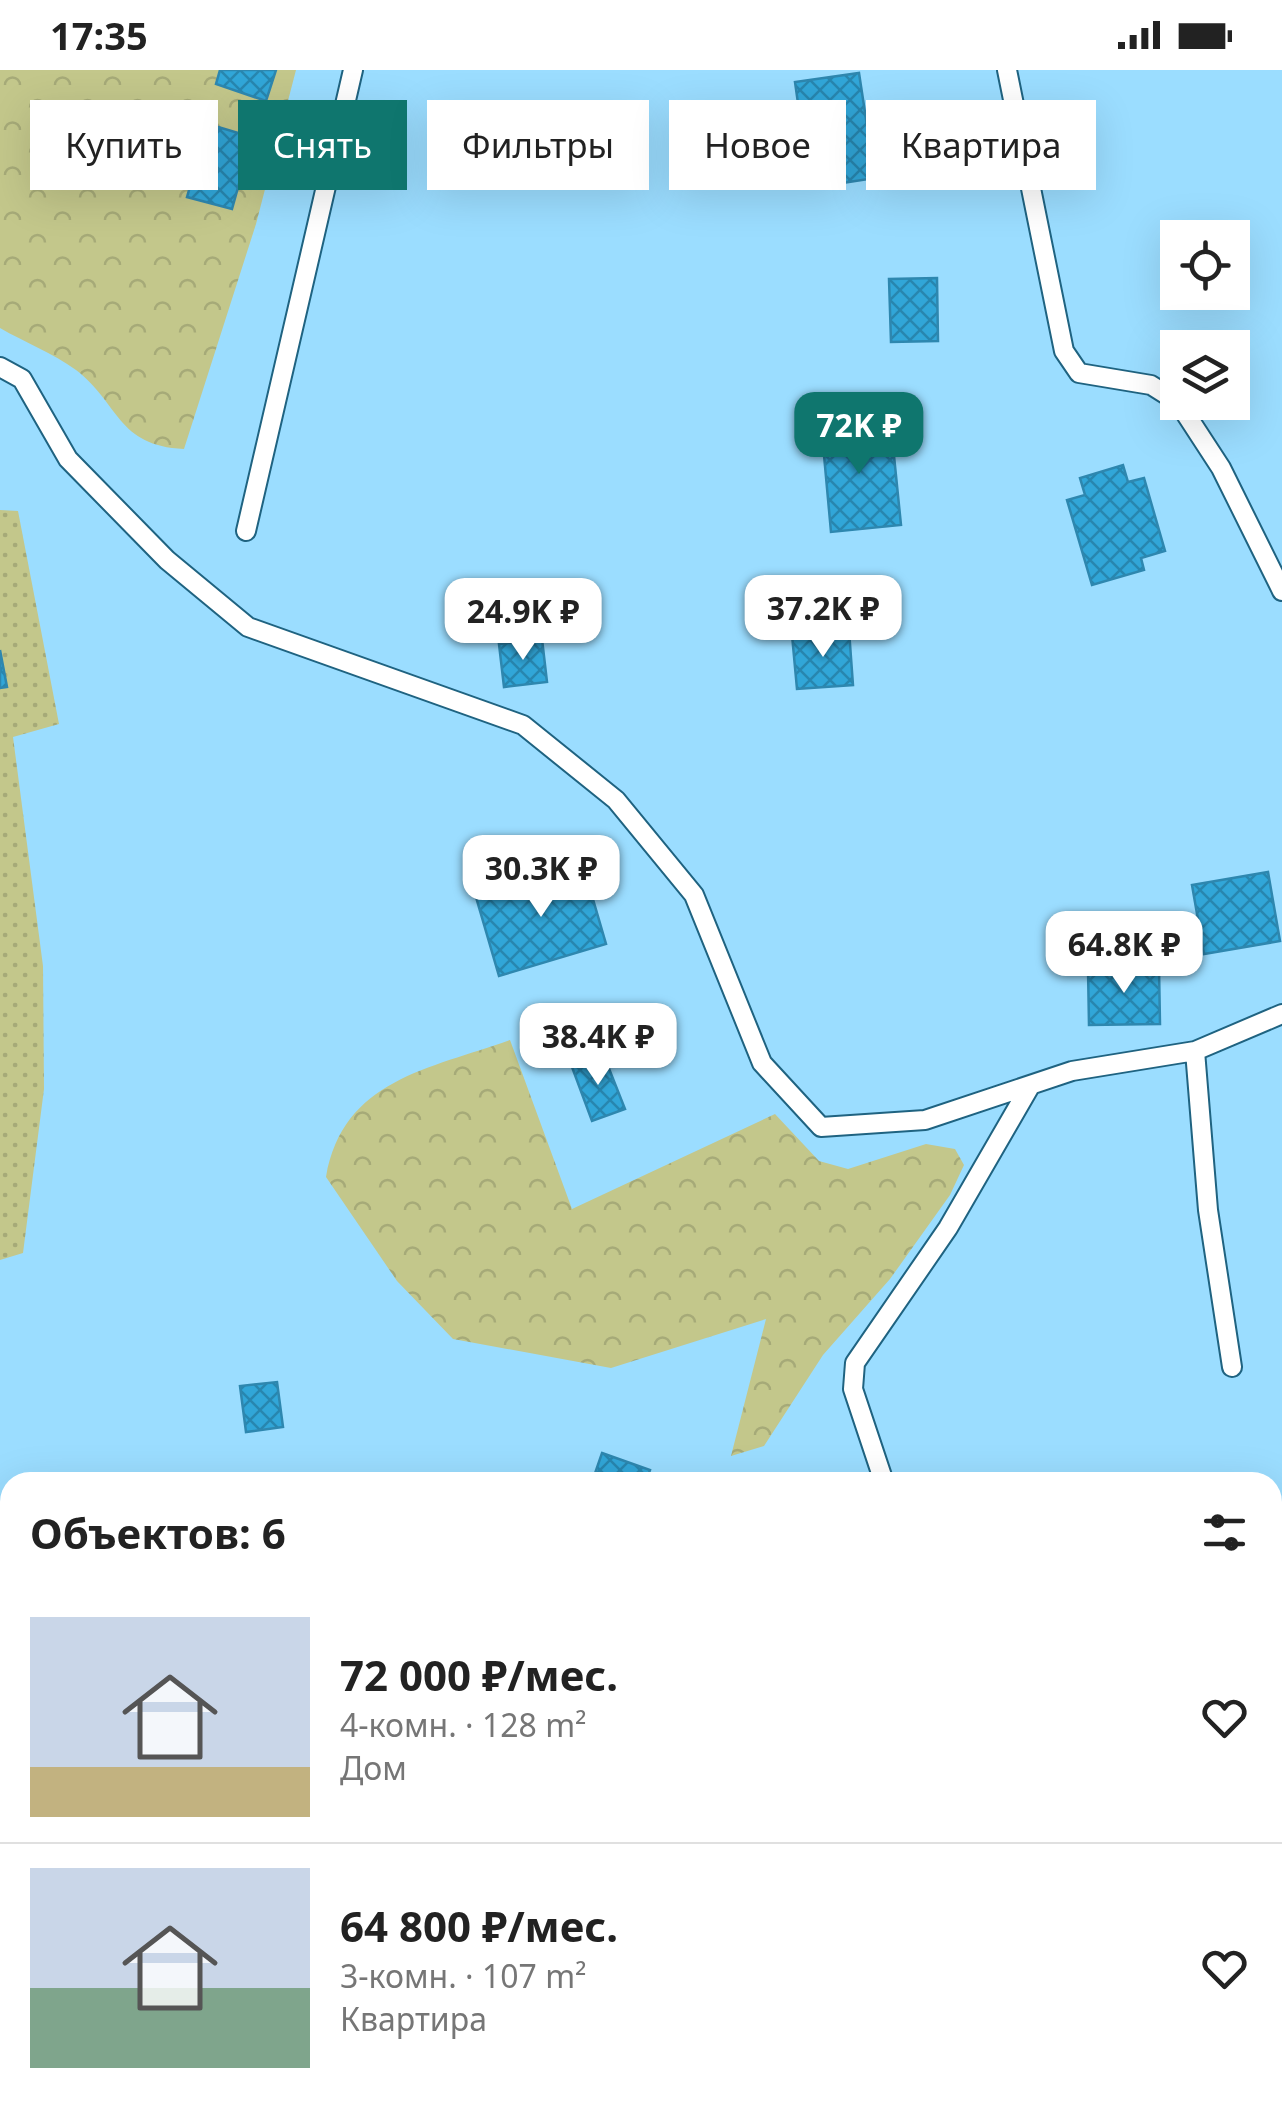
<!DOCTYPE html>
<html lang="ru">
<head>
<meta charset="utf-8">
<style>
  :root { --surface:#fff; --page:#f2f2f2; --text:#222; --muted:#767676; --line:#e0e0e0; --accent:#0f766e }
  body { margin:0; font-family:"Noto Sans",sans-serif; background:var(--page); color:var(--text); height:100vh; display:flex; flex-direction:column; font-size:38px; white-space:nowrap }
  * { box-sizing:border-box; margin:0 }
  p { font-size:32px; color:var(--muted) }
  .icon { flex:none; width:55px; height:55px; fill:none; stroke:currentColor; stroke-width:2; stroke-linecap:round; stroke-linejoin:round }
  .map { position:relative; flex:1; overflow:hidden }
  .sheet { position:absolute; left:0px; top:1402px; width:1282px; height:642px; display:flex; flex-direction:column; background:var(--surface); border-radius:30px 30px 0 0; box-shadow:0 10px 40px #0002 }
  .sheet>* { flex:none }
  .guide { position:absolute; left:30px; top:30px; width:1222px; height:90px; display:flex; gap:20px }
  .controls { position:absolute; left:1160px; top:150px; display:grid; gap:20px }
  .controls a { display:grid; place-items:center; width:90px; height:90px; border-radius:0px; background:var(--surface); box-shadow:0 10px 40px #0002; font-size:50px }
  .price { position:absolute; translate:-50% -85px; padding:0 22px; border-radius:20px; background:#fff; color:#222; font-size:32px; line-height:65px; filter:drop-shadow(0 2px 5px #0008) }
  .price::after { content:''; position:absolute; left:50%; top:60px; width:30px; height:22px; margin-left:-15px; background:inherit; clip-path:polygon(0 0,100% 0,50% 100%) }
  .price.selected { background:var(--accent); color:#fff }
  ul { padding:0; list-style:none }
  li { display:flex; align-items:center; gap:30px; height:250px; padding:0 30px }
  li+li { border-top:2px solid var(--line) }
  li span { display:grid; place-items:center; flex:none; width:280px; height:200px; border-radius:0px; color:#555 }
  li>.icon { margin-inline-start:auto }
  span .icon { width:120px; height:120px; fill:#fffc; stroke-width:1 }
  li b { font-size:42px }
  h2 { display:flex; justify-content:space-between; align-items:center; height:120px; padding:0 30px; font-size:42px }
  .tag { padding:0 35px; border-radius:0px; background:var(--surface); box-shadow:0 10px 40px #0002; font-size:35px; line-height:90px }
  .tag.selected { background:var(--accent); color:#fff }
  .status { display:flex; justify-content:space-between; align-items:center; height:70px; padding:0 50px; background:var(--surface); direction:ltr }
  .status svg { height:28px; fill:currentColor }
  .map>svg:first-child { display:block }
  .forest { fill:url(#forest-crowns) }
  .garden { fill:url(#garden-dots) }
  .building { fill:url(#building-cross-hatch); stroke:#2e87af; stroke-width:2.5 }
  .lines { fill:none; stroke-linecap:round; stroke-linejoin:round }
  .lane-casing { stroke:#1f6381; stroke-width:22 }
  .lane { stroke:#fff; stroke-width:18 }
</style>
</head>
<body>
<div class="status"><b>17:35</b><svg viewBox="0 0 49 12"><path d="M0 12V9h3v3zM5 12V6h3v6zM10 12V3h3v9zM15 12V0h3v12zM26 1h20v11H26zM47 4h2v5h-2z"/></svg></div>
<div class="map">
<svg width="1282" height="2043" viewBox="0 0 1282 2043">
  <defs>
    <pattern id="forest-crowns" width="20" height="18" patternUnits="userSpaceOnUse" patternTransform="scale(2.5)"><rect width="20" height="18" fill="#c3c78b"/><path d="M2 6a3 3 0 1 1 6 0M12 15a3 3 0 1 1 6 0" fill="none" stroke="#a6aa78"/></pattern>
    <pattern id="garden-dots" width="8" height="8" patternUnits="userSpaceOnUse" patternTransform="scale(2.5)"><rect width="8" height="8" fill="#c3c78b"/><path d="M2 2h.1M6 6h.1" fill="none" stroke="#a6aa78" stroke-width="1.8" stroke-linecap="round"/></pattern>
    <pattern id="building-cross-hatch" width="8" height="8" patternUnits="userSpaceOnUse" patternTransform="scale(2.5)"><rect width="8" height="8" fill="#31a6d8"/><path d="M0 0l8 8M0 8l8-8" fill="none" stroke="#2786af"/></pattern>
  </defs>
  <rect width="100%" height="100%" fill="#9bddff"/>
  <!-- forest -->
  <path class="forest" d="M0 0H296L256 154 184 379C117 376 119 333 76 300 53 283 24 272 0 258Z
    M510 970 572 1139 775 1044 819 1091 848 1099 926 1074 955 1079 964 1095 950 1125 890 1209 823 1285 764 1376 731 1386 766 1249 611 1298 453 1269 397 1211 326 1107C343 1009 430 999 510 970Z
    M1282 1750V2043H1280L1253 2035H1272V1751Z
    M10 1912V2035H702L713 2043H0V1939Z"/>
  <!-- garden -->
  <path class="garden" d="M0 440 18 441 59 654 13 667 43 896 44 1019 23 1183 0 1190Z"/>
  <!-- building -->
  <path class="building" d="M220 0H276L266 31 216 14Z
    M859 3 875 108 810 118 795 12Z
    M208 54 252 67 232 139 187 127Z
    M937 208 938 271 891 272 889 209Z
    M872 347 875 378 893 376 901 455 831 462 821 352Z
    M1123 395 1128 412 1144 408 1165 481 1141 488 1144 500 1092 515 1067 430 1085 425 1080 408Z
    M849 560 853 615 797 619 792 565Z
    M542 569 547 612 504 617 499 574Z
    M0 580 7 617 0 618Z
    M583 795 606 874 499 906 476 827Z
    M1268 802 1280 871 1204 884 1192 815Z
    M1159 898 1160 954 1089 955 1088 899Z
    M604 986 625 1039 592 1051 572 997Z
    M277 1312 283 1357 246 1362 240 1316Z
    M602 1383 650 1400 646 1412H592Z"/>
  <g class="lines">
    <!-- lane casing -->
    <g class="lane-casing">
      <path id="lane" d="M1007 0 1064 281 1079 303 1151 315 1178 332
        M0 297 22 309 68 389 167 490 248 557 523 655 616 730 694 825 762 993 821 1057 925 1050 1072 1001 1195 981 1282 944
        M1178 332 1221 398 1282 521
        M246 461 353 0
        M1195 981 1208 1140 1232 1297
        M884 1412 853 1319 855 1293 948 1158 1029 1018"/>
    </g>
    <!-- lane -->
    <use href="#lane" class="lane"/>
  </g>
</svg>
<div class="controls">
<a><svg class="icon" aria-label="locate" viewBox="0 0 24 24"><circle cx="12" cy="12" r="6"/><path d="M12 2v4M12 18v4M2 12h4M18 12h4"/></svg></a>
<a><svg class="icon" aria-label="layers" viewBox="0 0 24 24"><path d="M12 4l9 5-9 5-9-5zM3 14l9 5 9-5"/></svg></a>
</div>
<b class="price selected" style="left:859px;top:407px">72K ₽</b>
<b class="price" style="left:823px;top:590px">37.2K ₽</b>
<b class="price" style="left:523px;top:593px">24.9K ₽</b>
<b class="price" style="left:541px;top:850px">30.3K ₽</b>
<b class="price" style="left:1124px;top:926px">64.8K ₽</b>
<b class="price" style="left:598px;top:1018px">38.4K ₽</b>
<div class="guide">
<a class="tag">Купить</a>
<a class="tag selected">Снять</a>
<a class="tag">Фильтры</a>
<a class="tag">Новое</a>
<a class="tag">Квартира</a>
</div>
<section class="sheet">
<h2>Объектов: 6<svg class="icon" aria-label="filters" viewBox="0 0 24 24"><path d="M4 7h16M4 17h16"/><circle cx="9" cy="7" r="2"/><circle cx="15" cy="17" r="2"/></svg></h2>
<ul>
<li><span style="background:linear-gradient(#c9d6e8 75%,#c2b280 0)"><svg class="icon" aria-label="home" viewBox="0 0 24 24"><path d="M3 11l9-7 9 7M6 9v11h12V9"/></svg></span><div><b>72 000 ₽/мес.</b><p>4-комн. · 128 m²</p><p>Дом</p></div><svg class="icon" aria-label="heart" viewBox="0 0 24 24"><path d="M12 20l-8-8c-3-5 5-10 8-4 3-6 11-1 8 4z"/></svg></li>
<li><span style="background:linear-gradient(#c9d6e8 60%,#7fa58c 0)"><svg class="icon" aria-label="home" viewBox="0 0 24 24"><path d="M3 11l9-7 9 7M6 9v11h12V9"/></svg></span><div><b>64 800 ₽/мес.</b><p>3-комн. · 107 m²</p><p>Квартира</p></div><svg class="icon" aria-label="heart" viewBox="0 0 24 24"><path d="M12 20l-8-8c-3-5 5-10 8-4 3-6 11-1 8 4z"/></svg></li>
</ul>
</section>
</div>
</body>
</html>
